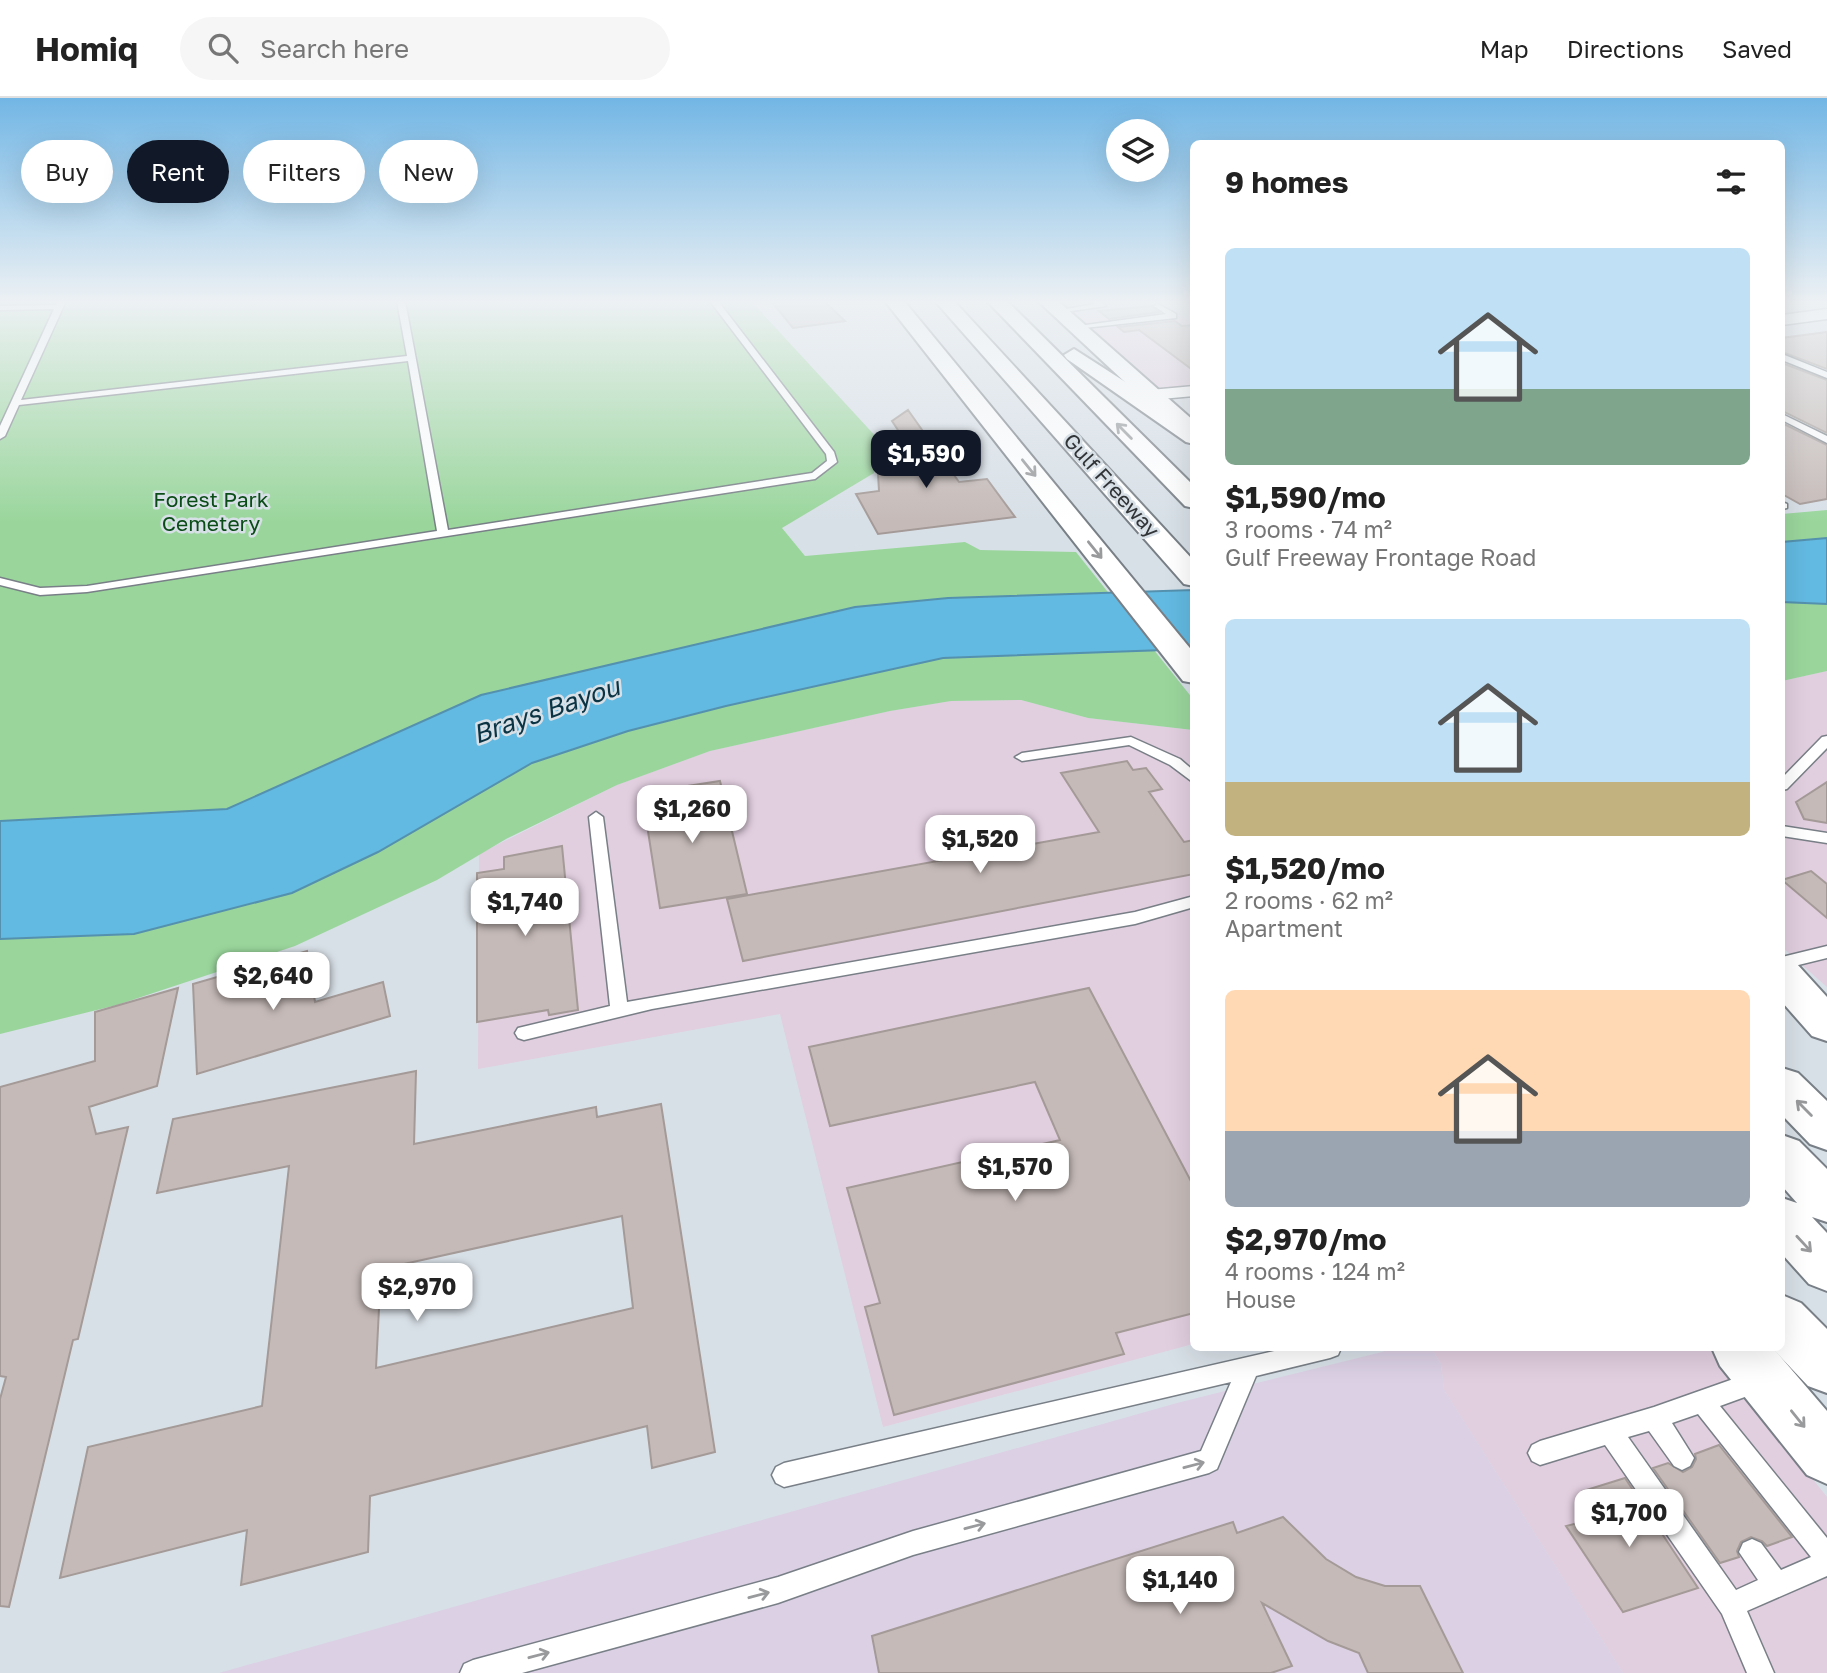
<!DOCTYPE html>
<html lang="en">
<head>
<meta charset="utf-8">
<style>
  :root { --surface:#fff; --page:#f6f6f6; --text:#222; --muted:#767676; --line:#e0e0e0; --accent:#111827 }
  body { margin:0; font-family:"Golos Text",sans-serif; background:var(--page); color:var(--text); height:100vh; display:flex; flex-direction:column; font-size:26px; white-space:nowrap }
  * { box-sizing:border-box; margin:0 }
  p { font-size:23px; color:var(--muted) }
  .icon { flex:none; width:38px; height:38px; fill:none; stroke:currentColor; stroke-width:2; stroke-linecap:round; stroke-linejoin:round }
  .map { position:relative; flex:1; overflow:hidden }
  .side { position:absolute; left:1190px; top:42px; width:595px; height:1211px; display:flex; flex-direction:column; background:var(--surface); border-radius:10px; box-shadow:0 7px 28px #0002 }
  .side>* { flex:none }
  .top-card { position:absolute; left:21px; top:42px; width:665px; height:63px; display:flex; gap:14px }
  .controls { position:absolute; left:1106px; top:21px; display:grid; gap:14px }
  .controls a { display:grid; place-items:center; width:63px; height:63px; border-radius:50%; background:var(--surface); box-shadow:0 7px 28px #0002; font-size:35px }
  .price { position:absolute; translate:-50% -60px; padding:0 16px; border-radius:14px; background:#fff; color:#222; font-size:23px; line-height:46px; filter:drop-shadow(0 2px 4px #0008) }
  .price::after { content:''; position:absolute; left:50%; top:42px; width:21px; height:16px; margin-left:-10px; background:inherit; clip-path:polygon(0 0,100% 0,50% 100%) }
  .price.on { background:var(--accent); color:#fff }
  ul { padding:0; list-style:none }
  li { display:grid; align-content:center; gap:14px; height:371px; padding:0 35px }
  li span { display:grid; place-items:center; height:217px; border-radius:10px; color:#555 }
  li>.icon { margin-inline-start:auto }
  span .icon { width:126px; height:126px; fill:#fffc; stroke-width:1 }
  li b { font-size:30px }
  h2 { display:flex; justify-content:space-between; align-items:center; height:84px; padding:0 35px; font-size:30px }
  .pill { padding:0 24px; border-radius:32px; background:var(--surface); box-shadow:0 7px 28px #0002; font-size:24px; line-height:63px }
  .pill.on { background:var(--accent); color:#fff }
  header { display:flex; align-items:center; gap:42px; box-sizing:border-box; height:98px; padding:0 35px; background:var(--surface); border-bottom:2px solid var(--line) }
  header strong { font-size:33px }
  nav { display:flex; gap:38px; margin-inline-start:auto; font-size:24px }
  .search { width:490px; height:63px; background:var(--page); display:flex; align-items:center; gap:18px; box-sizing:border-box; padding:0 24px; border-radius:38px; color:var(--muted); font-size:26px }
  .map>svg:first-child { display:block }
  .commercial { fill:#e1cedf }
  .education { fill:#dbd0e4 }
  .green { fill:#9ad69c }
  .water { fill:#62b9e1; stroke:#5491ae; stroke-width:2 }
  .building { fill:#c5bab7; stroke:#a49a97; stroke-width:2; fill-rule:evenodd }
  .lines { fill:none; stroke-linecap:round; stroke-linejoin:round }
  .lane-casing { stroke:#787f86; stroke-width:3 }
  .street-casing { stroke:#787f86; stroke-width:3 }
  .secondary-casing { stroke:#787f86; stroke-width:4 }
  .highway-casing { stroke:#787f86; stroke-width:4 }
  .lane { fill:#fff; fill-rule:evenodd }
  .street { fill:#fff; fill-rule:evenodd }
  .secondary { fill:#fff; fill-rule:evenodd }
  .highway { fill:#fff; fill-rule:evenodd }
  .oneway { stroke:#989a9c }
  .labels { text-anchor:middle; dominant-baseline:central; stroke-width:5; stroke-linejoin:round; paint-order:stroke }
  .far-street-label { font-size:21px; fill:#323538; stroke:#d8e0e7 }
  .far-park-label { font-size:21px; fill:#0a4c16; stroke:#d8e0e7 }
  .water-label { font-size:26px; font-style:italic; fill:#0a3343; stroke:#d8e0e7 }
</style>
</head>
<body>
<header>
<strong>Homiq</strong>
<div class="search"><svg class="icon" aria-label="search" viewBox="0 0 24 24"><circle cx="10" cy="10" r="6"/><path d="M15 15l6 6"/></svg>Search here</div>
<nav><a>Map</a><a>Directions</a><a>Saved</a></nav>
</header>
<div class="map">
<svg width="1827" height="1575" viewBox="0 0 1827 1575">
  <rect width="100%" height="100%" fill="#d8e0e7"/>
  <!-- commercial -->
  <path class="commercial" d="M1058 203H1192L1167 206 1193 226V289L1166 291 1152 287Z
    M1827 573V889L1782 849V583Z
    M1021 602 1088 620 1193 632V1246L883 1329 780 916 478 971 479 756 617 687 710 653 890 613 951 603Z
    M1431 1250H1708L1827 1399V1575H1623L1444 1292 1441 1266Z"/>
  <!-- education -->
  <path class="education" d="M1398 1250H1431L1441 1266 1444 1292 1623 1575H219L1177 1305Z"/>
  <!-- green -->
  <path class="green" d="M0 203H751L879 342 874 375 782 430 805 458 965 444 980 452 1076 454 1193 601V632L1088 620 1021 602 951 603 890 613 710 653 617 687 506 741 437 782 295 848 117 907 0 936Z
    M1827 412V573L1782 583V416Z"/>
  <!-- water -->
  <path class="water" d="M1827 440V506L1782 504V444Z
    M1193 492V551L943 560 726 608 628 633 532 665 378 754 292 795 134 836 0 841V723L227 711 481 597 855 509 948 500Z"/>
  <!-- building -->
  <path class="building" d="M771 203H824L845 223 793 230Z
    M1152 208 1159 214 1109 221 1099 213Z
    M1175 223 1182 228 1194 227V273L1139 232 1124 234 1118 229Z
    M1827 234V271L1782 254V240Z
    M1782 265 1827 282V335L1782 313Z
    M908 312 959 384 987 381 1015 419 878 436 856 396 879 393 877 358H915L892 323Z
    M1782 325 1827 347V401L1800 406 1782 396Z
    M1127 663 1133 672 1146 670 1162 691 1149 694 1184 744 1194 742V776L743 863 727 801 1099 734 1061 675Z
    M720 683 747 796 660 810 642 695Z
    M1827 684V725L1804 721 1796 704Z
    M562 748 578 912 549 917 548 912 477 924V775L504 771V759Z
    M1811 773 1827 786V820L1782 782Z
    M307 853 315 904 383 884 390 918 197 976 193 886Z
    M178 890 157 988 89 1009 96 1036 128 1029 78 1241 73 1242 9 1509 0 1508V1301L6 1279 0 1278V989L95 963V914Z
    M1089 890 1194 1089V1215L1116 1235 1124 1256 894 1317 865 1209 880 1205 847 1090 1060 1042 1035 984 830 1028 809 949Z
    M416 973 414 1046 596 1009 597 1019 661 1006 715 1354 652 1370 647 1328 370 1398 368 1454 241 1487 247 1432 60 1480 88 1349 262 1308 289 1068 157 1095 173 1021ZM622 1118 633 1210 376 1270 381 1171Z
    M1719 1347 1792 1439 1767 1448 1762 1443 1751 1439 1741 1444 1737 1453 1739 1459 1720 1465 1653 1370 1668 1365 1683 1374 1692 1369 1696 1361 1695 1356Z
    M1625 1380 1698 1490 1623 1514 1566 1428 1601 1419 1583 1393Z
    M1283 1419 1326 1461 1356 1479 1385 1488H1420L1463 1575H1368L1359 1555 1328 1543 1262 1505 1292 1568 1271 1575H879L872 1538 1233 1424 1237 1435Z"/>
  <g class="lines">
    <!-- lane casing -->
    <g class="lane-casing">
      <path id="lane" d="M58 203H66L21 302 407 258 397 203H405L448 432 812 375 827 363 826 356 710 203H718L834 354 837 364 815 381 87 494 40 497 0 487V480L40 490 87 488 437 433 408 263 19 307 5 338 0 341V328L54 211 0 212V208L56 207Z
        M1091 203H1100L1106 208 1058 215 1054 213 1095 206Z
        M1158 206 1176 216V220L1075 231 1071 229 1166 216 1154 208Z
        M1782 256 1827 274V280L1782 262Z
        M1782 316 1827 338V345L1782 322Z
        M1782 404 1787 406V410L1782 411Z
        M1827 638V650L1787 691 1782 692V680L1822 639Z
        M1131 639 1180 661 1194 673V685L1170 667 1129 647 1022 663 1015 659 1022 655Z
        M596 714 603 719 627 904 1135 814 1194 798V809L1135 826 652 911 524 942 518 940 515 935 518 930 610 908 589 719Z
        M1782 728 1827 735V745L1782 738Z
        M1827 848V860L1782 871V859Z
        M1287 1250H1341L1338 1257 1330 1260 1256 1278 1217 1371 1209 1375 913 1457 778 1505 522 1575H460L464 1566 473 1562 778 1479 913 1433 1201 1353 1231 1284 784 1389 776 1385 772 1377 776 1369 784 1365Z
        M1756 1273 1764 1276 1767 1284 1764 1292 1720 1308 1827 1440V1478L1747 1513 1774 1575H1747L1722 1516 1605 1347 1540 1367 1532 1363 1528 1355 1532 1347 1540 1343 1654 1309ZM1698 1316 1811 1459 1781 1472 1761 1445 1752 1441 1743 1445 1739 1454 1758 1482 1736 1492 1628 1339 1649 1333 1674 1368 1682 1372 1690 1368 1694 1360 1672 1325Z"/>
    </g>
    <!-- street casing -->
    <g class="street-casing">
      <path id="street" d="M1827 211V221L1782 227V217Z
        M1194 288V298L1150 302 1141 297 1150 292Z"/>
    </g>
    <!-- secondary casing -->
    <g class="secondary-casing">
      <path id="secondary" d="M885 203H904L1194 555V585L1183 583Z
        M1038 203H1058L1194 323V343L1186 341Z
        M1712 1250H1773L1827 1313V1386L1807 1377 1720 1268Z"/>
    </g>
    <!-- highway casing -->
    <g class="highway-casing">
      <path id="highway" d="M935 203H954L1194 463V488L1184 486Z
        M987 203H1007L1194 388V410L1185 408Z
        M1074 251 1194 328V346L1186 344 1067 261 1064 257Z
        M1782 862 1797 866 1827 899V943L1812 938 1782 904Z
        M1782 970 1798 975 1827 1003V1052L1810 1046 1782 1017Z
        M1782 1037 1799 1043 1827 1071V1124L1812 1119 1827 1135V1193L1809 1186 1782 1156V1100L1797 1105 1782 1088Z
        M1782 1197 1801 1205 1827 1231V1295L1808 1288 1772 1250H1782Z"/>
    </g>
    <!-- lane -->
    <use href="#lane" class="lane"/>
    <!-- street -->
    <use href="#street" class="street"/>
    <!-- secondary -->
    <use href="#secondary" class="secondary"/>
    <!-- highway -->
    <use href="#highway" class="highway"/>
  </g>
  <!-- one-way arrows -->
  <defs><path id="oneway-shaft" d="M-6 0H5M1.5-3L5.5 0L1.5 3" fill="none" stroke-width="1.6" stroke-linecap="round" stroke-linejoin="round" transform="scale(1.75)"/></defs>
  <g class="oneway">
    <use href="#oneway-shaft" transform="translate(1124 333) rotate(-135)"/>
    <use href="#oneway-shaft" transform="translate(1029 370) rotate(51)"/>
    <use href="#oneway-shaft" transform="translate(1095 452) rotate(51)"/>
    <use href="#oneway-shaft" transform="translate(1804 1010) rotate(-135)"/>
    <use href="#oneway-shaft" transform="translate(1804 1146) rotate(47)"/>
    <use href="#oneway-shaft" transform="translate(1798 1321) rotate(51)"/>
    <use href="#oneway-shaft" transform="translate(1194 1367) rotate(-15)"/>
    <use href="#oneway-shaft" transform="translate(975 1428) rotate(-15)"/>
    <use href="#oneway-shaft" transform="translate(759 1497) rotate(-15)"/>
    <use href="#oneway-shaft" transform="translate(539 1557) rotate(-15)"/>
  </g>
  <!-- sky -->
  <linearGradient id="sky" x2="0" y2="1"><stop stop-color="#72b6e5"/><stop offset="0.48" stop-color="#edf1f4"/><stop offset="1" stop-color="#edf1f4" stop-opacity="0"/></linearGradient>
  <rect width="1827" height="424" fill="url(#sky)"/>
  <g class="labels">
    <!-- far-street labels -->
    <g class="far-street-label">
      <text transform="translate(1112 387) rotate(48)">Gulf Freeway</text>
    </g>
    <!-- far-park labels -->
    <g class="far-park-label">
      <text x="211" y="401">Forest Park<tspan x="211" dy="24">Cemetery</tspan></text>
    </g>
    <!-- water labels -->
    <g class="water-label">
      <text transform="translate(546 612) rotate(-19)">Brays Bayou</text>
    </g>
  </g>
</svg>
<div class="controls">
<a><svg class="icon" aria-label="layers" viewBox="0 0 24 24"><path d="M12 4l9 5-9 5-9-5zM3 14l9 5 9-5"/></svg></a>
</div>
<b class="price on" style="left:926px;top:392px">$1,590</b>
<b class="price" style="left:692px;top:747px">$1,260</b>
<b class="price" style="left:980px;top:777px">$1,520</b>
<b class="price" style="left:525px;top:840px">$1,740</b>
<b class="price" style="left:273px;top:914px">$2,640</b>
<b class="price" style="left:1015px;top:1105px">$1,570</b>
<b class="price" style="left:417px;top:1225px">$2,970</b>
<b class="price" style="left:1629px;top:1451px">$1,700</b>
<b class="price" style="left:1180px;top:1518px">$1,140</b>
<div class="top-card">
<a class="pill">Buy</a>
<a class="pill on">Rent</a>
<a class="pill">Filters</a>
<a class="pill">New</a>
</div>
<section class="side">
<h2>9 homes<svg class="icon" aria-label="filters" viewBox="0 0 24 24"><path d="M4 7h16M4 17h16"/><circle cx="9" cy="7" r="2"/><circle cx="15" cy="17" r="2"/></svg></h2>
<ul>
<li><span style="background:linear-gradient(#bfe0f5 65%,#7fa58c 0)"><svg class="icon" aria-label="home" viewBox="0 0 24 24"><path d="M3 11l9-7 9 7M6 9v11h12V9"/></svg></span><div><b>$1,590/mo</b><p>3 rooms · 74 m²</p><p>Gulf Freeway Frontage Road</p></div></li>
<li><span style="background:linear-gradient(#bfe0f5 75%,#c2b280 0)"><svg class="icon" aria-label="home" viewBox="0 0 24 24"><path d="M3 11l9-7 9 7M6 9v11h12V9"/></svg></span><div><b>$1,520/mo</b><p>2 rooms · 62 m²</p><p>Apartment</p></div></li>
<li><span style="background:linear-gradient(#ffd9b3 65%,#9aa5b1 0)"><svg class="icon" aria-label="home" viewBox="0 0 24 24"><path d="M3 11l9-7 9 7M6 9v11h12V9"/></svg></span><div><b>$2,970/mo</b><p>4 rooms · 124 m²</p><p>House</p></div></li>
</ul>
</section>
</div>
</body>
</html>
